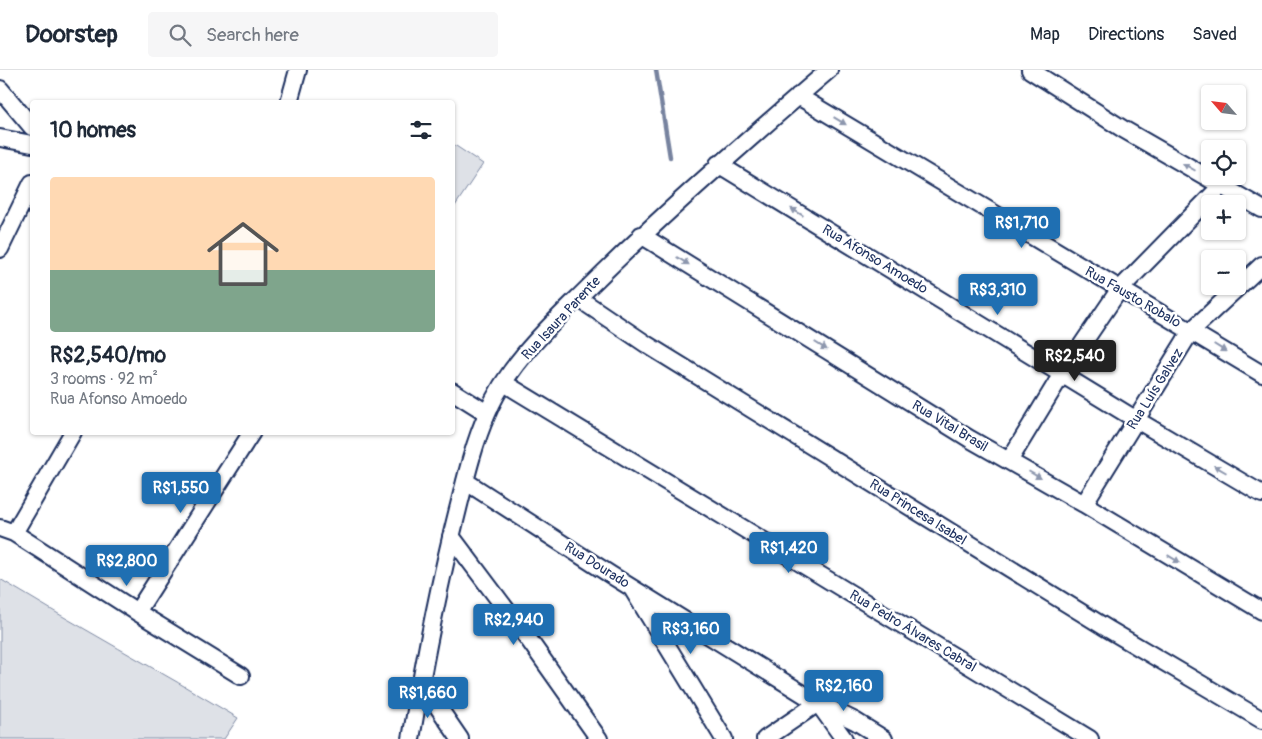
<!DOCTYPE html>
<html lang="en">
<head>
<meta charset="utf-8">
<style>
  :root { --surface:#fff; --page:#f6f6f7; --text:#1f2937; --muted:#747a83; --line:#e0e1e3; --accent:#1f6fb2 }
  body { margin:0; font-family:Pangolin,sans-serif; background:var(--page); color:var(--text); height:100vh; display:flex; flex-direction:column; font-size:19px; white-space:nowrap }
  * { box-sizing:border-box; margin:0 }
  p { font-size:16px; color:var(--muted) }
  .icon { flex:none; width:28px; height:28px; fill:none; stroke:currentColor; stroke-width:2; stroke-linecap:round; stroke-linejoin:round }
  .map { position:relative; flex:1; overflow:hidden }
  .details { position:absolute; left:30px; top:30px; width:425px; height:335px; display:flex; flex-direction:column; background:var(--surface); border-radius:5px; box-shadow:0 1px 4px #0004 }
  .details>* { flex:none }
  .needle { width:32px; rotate:298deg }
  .tools { position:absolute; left:1201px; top:15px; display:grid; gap:10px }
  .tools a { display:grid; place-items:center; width:45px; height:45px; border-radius:5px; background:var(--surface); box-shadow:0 1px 4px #0004; font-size:25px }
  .price { position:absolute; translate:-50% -42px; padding:0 11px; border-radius:5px; background:var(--accent); color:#fff; font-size:16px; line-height:32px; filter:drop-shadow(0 1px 2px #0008) }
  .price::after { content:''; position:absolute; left:50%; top:30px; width:15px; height:11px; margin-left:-8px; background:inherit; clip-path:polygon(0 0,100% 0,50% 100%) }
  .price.on { background:#222; color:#fff }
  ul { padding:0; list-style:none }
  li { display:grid; align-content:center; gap:10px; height:265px; padding:0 20px }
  li span { display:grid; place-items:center; height:155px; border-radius:5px; color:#555 }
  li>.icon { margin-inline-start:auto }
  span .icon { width:90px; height:90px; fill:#fffc; stroke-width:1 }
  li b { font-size:21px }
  h2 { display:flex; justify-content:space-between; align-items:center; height:60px; padding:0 20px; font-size:21px }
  header { display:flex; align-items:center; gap:30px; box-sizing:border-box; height:70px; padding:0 25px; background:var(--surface); border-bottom:1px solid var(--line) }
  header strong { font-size:24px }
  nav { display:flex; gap:28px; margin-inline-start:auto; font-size:18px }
  .search { width:350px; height:45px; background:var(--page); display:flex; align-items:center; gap:12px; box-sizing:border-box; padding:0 18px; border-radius:5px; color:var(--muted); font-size:19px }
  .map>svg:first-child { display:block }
  .green { fill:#dee1e7; stroke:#7c88a2 }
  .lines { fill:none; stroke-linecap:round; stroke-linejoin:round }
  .stream { stroke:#77839f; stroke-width:4.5 }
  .minor-casing { stroke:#1b2f5e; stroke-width:20 }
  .minor { stroke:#fff; stroke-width:16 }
  .oneway { fill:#8d97ae }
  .labels { text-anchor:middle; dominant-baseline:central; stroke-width:5; stroke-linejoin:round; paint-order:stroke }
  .street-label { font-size:14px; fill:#1b2f5e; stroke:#fff }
</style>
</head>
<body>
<header>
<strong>Doorstep</strong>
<div class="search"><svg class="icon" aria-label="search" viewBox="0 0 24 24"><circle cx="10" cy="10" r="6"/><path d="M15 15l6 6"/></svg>Search here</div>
<nav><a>Map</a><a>Directions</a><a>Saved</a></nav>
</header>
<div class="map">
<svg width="1262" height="669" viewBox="0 0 1262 669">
  <rect width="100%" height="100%" fill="#fff"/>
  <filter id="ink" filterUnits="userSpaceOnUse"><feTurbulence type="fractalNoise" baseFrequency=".02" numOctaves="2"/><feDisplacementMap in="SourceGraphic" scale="10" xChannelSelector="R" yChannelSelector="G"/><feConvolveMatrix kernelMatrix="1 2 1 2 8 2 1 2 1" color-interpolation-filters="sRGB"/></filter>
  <g filter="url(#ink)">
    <!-- green -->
    <path class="green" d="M453 74 483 94 453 139 452 75Z
      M0 509C78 557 159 600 238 648L224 669H0Z"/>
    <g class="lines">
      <!-- stream -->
      <path class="stream" d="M656 0 670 87"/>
      <!-- minor casing -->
      <g class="minor-casing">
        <path id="minor" d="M1030 0 1123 59 1262 139
          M0 19 32 57
          M798 26 1262 304
          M289 32 298 0
          M0 68 32 74
          M718 94 1135 349 1262 424
          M641 165 970 369 1084 434 1262 541
          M0 179 32 113
          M578 228 646 274 1108 559 1262 650
          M504 313 1090 669
          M452 321 487 343
          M1009 391 1062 304 1119 220 1222 115
          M465 411 611 505 818 633 855 651 884 669
          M1084 434 1191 261 1262 195
          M0 458 14 463 137 542 241 606
          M14 463 73 362
          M451 466 529 570 599 669
          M633 520 724 669
          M137 542 252 362
          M421 612 460 669
          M411 669C424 592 439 514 458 439 466 407 474 373 487 344 508 293 552 254 590 216 667 140 747 70 829 0
          M765 669 818 633 844 669"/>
      </g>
      <!-- minor -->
      <use href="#minor" class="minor"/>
    </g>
    <!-- one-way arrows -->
    <defs><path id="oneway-solid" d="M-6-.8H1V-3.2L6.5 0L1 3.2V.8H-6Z" transform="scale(1.25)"/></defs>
    <g class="oneway">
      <use href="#oneway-solid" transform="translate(840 51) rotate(31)"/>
      <use href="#oneway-solid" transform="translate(1189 97) rotate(-150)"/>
      <use href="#oneway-solid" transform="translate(797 142) rotate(-149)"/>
      <use href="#oneway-solid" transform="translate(683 191) rotate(32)"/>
      <use href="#oneway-solid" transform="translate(821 276) rotate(32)"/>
      <use href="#oneway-solid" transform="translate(1220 278) rotate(32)"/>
      <use href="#oneway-solid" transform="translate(1220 399) rotate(-150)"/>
      <use href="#oneway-solid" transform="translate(1035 405) rotate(30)"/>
      <use href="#oneway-solid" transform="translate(1174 489) rotate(31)"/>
    </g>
  </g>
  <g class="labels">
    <!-- street labels -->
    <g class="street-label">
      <text transform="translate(875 189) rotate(31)">Rua Afonso Amoedo</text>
      <text transform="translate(1133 227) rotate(30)">Rua Fausto Robalo</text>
      <text transform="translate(561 248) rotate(-47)">Rua Isaura Parente</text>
      <text transform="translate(1155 319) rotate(-58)">Rua Luís Galvez</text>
      <text transform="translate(950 356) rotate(31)">Rua Vital Brasil</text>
      <text transform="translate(918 442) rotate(32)">Rua Princesa Isabel</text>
      <text transform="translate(597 495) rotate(32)">Rua Dourado</text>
      <text transform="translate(913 561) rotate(31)">Rua Pedro Álvares Cabral</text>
    </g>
  </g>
</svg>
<div class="tools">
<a><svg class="needle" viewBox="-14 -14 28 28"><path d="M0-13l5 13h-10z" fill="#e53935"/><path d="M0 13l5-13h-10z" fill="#747a83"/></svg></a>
<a><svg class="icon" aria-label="locate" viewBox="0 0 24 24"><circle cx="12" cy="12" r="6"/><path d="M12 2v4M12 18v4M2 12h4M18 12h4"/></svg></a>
<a>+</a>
<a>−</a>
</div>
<b class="price" style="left:1022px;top:179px">R$1,710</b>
<b class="price" style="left:998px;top:246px">R$3,310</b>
<b class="price on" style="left:1075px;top:312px">R$2,540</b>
<b class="price" style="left:181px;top:444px">R$1,550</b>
<b class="price" style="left:789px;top:504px">R$1,420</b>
<b class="price" style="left:127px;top:517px">R$2,800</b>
<b class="price" style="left:514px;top:576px">R$2,940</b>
<b class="price" style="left:691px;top:585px">R$3,160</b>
<b class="price" style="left:844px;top:642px">R$2,160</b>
<b class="price" style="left:428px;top:649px">R$1,660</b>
<section class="details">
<h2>10 homes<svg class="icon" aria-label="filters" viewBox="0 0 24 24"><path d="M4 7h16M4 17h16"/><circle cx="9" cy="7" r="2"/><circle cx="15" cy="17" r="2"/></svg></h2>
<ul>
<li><span style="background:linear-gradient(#ffd9b3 60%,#7fa58c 0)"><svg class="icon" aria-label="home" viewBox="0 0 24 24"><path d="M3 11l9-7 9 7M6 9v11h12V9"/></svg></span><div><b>R$2,540/mo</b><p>3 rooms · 92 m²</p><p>Rua Afonso Amoedo</p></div></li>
</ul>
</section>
</div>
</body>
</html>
